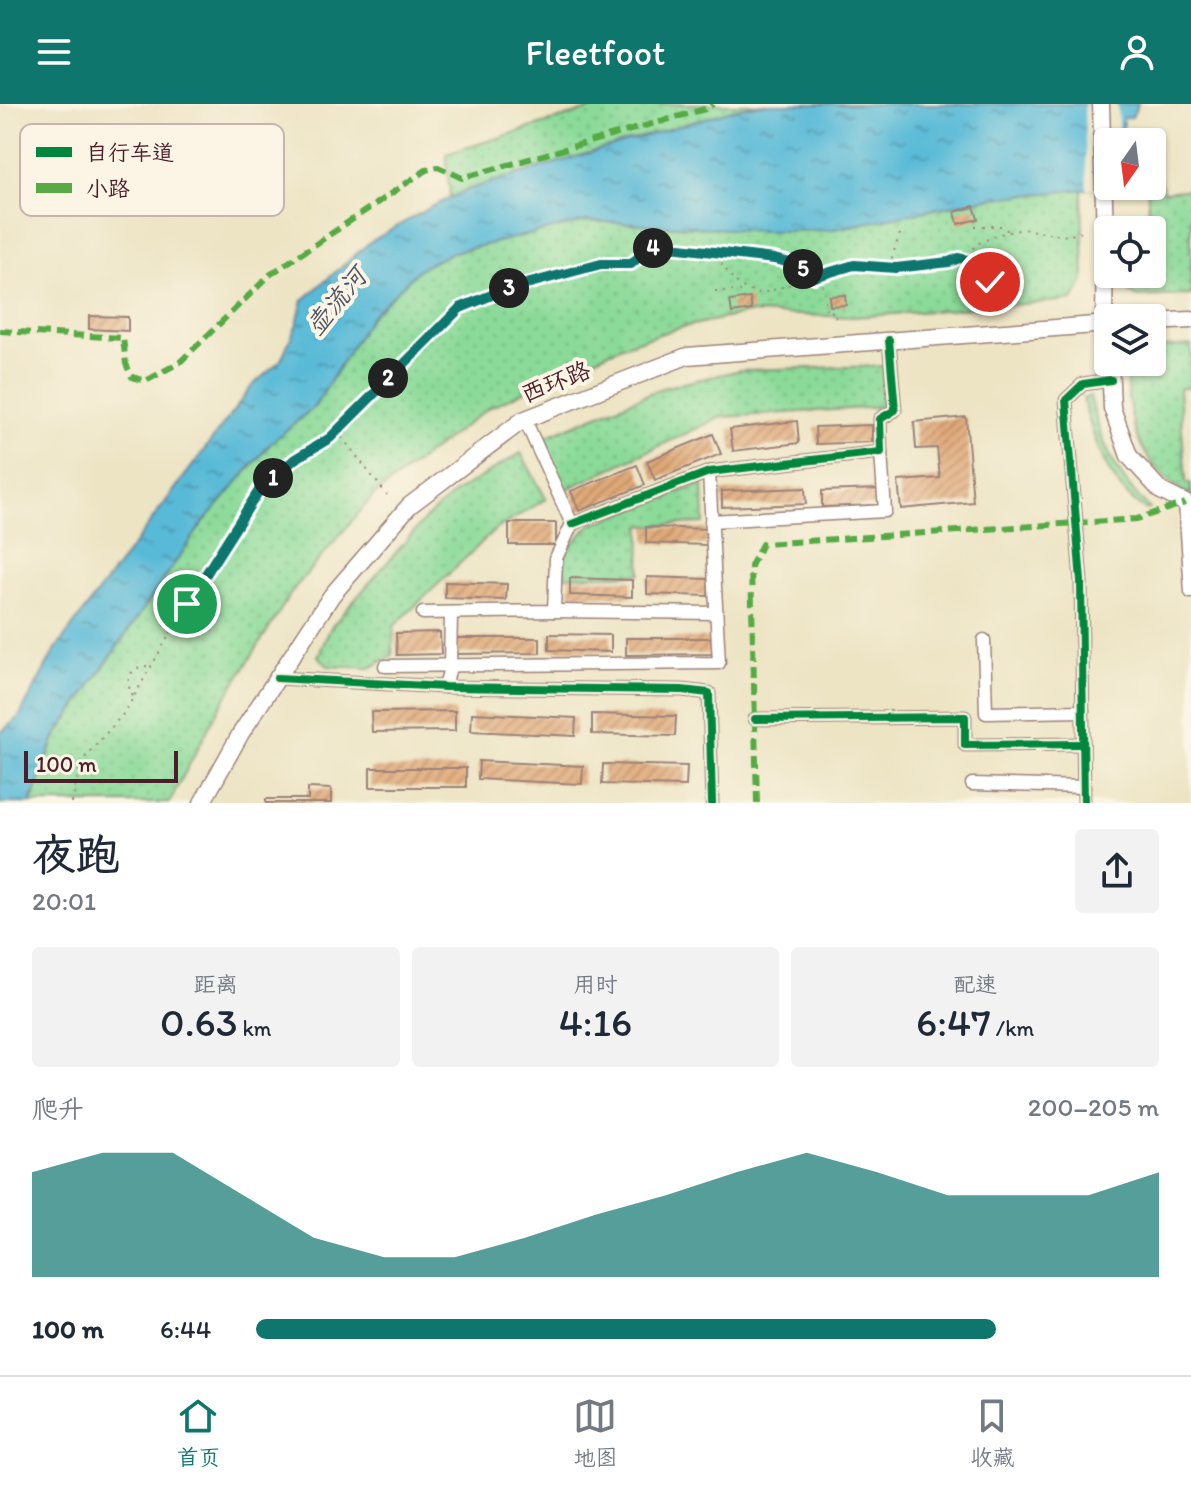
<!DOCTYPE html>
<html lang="zh">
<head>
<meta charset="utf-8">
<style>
  :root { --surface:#fff; --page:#f2f2f3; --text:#1f2937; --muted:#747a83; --line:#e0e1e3; --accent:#0f766e }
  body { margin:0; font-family:Itim,"LXGW WenKai TC",sans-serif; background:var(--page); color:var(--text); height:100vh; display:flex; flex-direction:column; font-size:30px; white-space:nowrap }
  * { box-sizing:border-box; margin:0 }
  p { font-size:26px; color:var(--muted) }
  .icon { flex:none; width:44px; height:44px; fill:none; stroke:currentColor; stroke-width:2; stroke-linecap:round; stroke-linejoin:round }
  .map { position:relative; height:699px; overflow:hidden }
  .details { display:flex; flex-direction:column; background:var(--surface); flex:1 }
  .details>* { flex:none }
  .needle { width:52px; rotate:194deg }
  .buttons { position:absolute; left:1094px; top:24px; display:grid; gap:16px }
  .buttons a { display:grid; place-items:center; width:72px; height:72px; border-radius:8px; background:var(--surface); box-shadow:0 2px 6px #0004; font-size:40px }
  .scale { position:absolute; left:24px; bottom:20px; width:154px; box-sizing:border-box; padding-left:8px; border:4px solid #4a1f2b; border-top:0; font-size:22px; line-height:28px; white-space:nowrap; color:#4a1f2b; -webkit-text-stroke:6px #fcf5e5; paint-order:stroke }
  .pin { position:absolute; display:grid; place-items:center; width:68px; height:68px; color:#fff; margin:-34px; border:4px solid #fff; border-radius:50%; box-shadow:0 2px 8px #0007 }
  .km { position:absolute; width:40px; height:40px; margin:-20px; border-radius:50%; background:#222; color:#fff; font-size:22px; line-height:40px; text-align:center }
  .round { display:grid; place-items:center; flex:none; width:84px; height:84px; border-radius:8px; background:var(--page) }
  .headline { display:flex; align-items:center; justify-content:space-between; height:136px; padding:0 32px }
  h1 { font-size:44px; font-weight:600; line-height:60px }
  .figures { display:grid; grid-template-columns:repeat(3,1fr); gap:12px; height:136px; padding:8px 32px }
  .figures div { display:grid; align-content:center; border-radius:8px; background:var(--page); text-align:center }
  .figures b { font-size:40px; font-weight:600 }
  .figures small { font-size:22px; font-weight:400 }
  .figures p { font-size:22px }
  .chart { height:224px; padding:16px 32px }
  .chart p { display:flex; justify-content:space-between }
  .chart svg { width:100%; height:144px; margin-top:8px; fill:var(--accent); opacity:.7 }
  ul { padding:0 32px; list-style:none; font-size:26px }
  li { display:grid; grid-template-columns:128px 96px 1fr; align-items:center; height:60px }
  li i { height:20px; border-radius:10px; background:var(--accent) }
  header { display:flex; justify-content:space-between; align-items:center; height:104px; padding:0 32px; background:var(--accent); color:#fff; font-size:36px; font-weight:600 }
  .dock { display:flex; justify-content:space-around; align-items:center; height:112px; border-top:2px solid var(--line); background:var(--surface); font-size:22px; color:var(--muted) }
  .dock a { display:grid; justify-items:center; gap:4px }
  .dock .on { color:var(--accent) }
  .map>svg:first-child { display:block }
</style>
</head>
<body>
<header><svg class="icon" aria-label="menu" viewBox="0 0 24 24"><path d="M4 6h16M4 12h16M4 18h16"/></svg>Fleetfoot<svg class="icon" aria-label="person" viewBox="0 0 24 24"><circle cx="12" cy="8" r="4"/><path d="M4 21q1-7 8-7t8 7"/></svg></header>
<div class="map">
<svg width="1191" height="699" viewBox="0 0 1191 699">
  <defs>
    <pattern id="grass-dots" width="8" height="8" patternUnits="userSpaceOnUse" patternTransform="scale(2)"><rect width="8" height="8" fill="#8bda99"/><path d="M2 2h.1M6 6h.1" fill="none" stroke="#79bb84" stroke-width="1.8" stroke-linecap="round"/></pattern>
    <pattern id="water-ripples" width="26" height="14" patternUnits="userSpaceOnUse" patternTransform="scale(2)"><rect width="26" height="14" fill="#58bad7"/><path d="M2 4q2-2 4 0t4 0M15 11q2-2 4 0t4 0" fill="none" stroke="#4b97af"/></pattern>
    <pattern id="building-hatch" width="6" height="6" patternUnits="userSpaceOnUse" patternTransform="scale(2)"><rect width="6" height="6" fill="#e0a978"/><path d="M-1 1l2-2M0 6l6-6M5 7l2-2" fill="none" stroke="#b88963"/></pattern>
  </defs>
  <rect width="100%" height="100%" fill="#fcf5e5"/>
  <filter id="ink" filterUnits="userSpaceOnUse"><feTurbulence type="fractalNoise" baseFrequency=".0125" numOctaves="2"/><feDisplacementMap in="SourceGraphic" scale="16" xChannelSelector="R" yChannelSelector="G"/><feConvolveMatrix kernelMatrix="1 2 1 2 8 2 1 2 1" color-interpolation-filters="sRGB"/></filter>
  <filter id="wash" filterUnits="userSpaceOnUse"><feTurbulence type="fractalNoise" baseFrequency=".006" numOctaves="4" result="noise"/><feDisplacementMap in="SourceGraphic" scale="32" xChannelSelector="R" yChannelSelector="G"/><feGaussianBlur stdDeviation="1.8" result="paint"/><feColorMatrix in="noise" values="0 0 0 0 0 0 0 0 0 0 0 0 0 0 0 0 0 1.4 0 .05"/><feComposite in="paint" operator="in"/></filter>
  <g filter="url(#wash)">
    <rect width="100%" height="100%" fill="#ede4c4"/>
    <g fill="url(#grass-dots)" stroke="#6a7c62" stroke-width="2">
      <path d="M 608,0 L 761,0 L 732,6 L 473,84 L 450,94 L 446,50 Z"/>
      <path d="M 1159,69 L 1163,88 L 1191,85 L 1191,191 L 1137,193 L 1129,188 L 1124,170 L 1152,170 L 1152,126 L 1150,126 L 1147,82 L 1152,82 L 1152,70 Z"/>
      <path d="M 1082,85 L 1084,177 L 1073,196 L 854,213 L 749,209 L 678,224 L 622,242 L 488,304 L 374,391 L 293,486 L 218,606 L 169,699 L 32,699 L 55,634 L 202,420 L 272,338 L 315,302 L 370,213 L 419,165 L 450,149 L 587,117 L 766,127 L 830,126 L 984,95 Z"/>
      <path d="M 1191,241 L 1191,282 L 1179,285 L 1186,379 L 1191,380 L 1191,392 C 1137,361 1127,318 1126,258 L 1152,258 L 1152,244 Z"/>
      <path d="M 884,262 L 881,303 L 721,313 L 565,386 L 540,335 L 662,284 L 741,266 Z"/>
      <path d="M 1090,292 C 1100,337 1116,374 1150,405 L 1145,406 C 1107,380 1094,337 1083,295 Z"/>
      <path d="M 521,349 L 546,395 L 495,426 L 394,522 L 392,552 L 370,564 L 328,562 L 318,552 L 331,523 L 425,415 L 456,388 Z"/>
      <path d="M 703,380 L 704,419 L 641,422 L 640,470 L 563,472 L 566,446 L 590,421 Z"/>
    </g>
    <path fill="url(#water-ripples)" stroke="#516c81" stroke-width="2" d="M 761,0 L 1138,0 L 1132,13 L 1123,14 L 1123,38 L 1108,38 L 1108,82 L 1118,82 L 984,95 L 830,126 L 766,127 L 587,117 L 450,149 L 419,165 L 370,213 L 315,302 L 272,338 L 202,420 L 55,633 L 31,699 L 0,699 L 0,629 L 19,613 L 55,546 L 252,282 L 281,256 L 296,222 L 303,196 L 370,138 L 431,103 L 473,84 L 732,6 Z"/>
    <path fill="#ede4c4" d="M 1084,0 L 1117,0 L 1119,38 L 1108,38 L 1108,82 L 1120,84 L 1087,85 Z"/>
    <g id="blocks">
      <g fill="url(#building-hatch)">
        <path d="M 974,102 L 978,115 L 958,120 L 955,108 Z"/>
        <path d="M 845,191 L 846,201 L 830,202 L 829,192 Z"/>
        <path d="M 750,194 L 752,206 L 732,209 L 730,197 Z"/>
        <path d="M 89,212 L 128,213 L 128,227 L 89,225 Z"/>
        <path d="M 966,313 L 973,398 L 901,405 L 898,377 L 940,374 L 937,344 L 916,345 L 914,318 Z"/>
        <path d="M 797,317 L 799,339 L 733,347 L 730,325 Z"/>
        <path d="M 872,321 L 872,338 L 816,340 L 815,323 Z"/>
        <path d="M 713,330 L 721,350 L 655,376 L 647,357 Z"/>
        <path d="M 637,361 L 645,381 L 579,407 L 571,387 Z"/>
        <path d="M 805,384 L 806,400 L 722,403 L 722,387 Z"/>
        <path d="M 878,385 L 879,401 L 822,403 L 822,387 Z"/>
        <rect x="509" y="419" width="47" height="22"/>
        <path d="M 646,423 L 708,425 L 707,441 L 646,439 Z"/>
        <path d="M 647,473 L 709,475 L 708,492 L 647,490 Z"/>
        <path d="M 570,474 L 632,476 L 632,493 L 570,491 Z"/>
        <path d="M 445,478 L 507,480 L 506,496 L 445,494 Z"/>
        <path d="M 440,528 L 441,550 L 397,551 L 396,529 Z"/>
        <path d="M 549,530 L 611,531 L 611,548 L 549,546 Z"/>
        <path d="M 456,534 L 540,534 L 540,549 L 456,550 Z"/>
        <path d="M 626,534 L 714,534 L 714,550 L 626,551 Z"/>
        <path d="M 455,607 L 455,627 L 372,628 L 371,608 Z"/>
        <path d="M 472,609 L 576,614 L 575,632 L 471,627 Z"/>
        <path d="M 592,610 L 676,612 L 675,632 L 592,630 Z"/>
        <path d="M 479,657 L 583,662 L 582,680 L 478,675 Z"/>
        <path d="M 603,660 L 687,662 L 686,682 L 602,680 Z"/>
        <rect x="370" y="664" width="96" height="19"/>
        <path d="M 308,684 L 331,685 L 331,699 L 266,699 L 266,695 L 308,695 Z"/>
      </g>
    </g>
  </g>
  <g filter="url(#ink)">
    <use href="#blocks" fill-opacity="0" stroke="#9c8278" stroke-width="2"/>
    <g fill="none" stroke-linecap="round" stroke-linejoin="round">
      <defs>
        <g id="minor">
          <path d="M 1185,399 L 1191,488"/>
          <path d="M 711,417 L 885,407 L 881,348"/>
          <path d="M 572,420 L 709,368 L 881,348 L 880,315 L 895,306 L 889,236"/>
          <path d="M 554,507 L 716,509"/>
          <path d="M 423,509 L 554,507 L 556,454 L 572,420 L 525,316"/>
          <path d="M 984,536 L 986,609 L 1083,607"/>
          <path d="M 385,562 L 719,559 L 709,368"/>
          <path d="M 277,574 L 445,583 L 682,586 L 709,589 L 712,699"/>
          <path d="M 445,583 L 450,563 L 451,509"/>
          <path d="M 755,615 L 965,613 L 965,641 L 1083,640"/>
          <path d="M 972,680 L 1084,683"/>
          <path d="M 1084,699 L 1081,477 L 1066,296 L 1083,280 L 1111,276"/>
        </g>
        <g id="secondary">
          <path d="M 1101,0 L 1105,131 L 1104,220 L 1108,245"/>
          <path d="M 1152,218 L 1191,216"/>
          <path d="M 1110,258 L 1112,304 L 1129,352 L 1161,387 L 1191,402"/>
          <path d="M 202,699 L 241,629 L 332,491 L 409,402 L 523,316 L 687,252 L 1108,220"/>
        </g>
      </defs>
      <use href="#minor" stroke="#9c8278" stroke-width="15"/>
      <use href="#secondary" stroke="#9c8278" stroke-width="19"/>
      <g stroke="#9c8278" stroke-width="2" stroke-dasharray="2 6" stroke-linecap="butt">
        <path d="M 975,122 L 1002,122 L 1008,127"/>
        <path d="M 717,150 C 762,153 789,151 824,183 L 826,207 L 835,208 L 836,219"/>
        <path d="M 961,155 C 990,160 991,186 993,210"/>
        <path d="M 889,162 L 901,127"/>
        <path d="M 715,187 L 746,187"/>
        <path d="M 337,327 L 387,391"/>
        <path d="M 133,592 C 122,575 132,561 151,562"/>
        <path d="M 72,699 L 81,658 L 125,608 L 187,500 L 260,385 L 295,355 L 330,334 L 460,204 L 504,186 L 601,160 L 631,160 L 649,144 L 671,143 L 715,150 C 728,169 739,189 763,189 L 854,161 L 896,164 L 949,158 L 965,152 L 979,139 L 1000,130 L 1023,125 L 1067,132 L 1086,127"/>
      </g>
      <use href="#minor" stroke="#fff" stroke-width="12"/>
      <use href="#secondary" stroke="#fff" stroke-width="16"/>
      <g stroke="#57aa44" stroke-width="6" stroke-dasharray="12 6" stroke-linecap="butt">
        <path d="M 0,227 L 123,234 L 126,260 L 132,273 L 146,277 L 180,258 L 271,170 L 426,66 L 438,63 L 462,74 L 705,5 L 713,0"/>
        <path d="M 757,699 L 751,462 L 762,440 L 1137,415 L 1185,399"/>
      </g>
      <defs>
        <g id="cycleway">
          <path d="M 572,420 L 709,368 L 881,348 L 880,315 L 895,306 L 889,236"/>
          <path d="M 277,574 L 445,583 L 682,586 L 709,589 L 712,699"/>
          <path d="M 755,615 L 965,613 L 965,641 L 1083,640"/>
          <path d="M 1084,699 L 1081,477 L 1066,296 L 1083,280 L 1111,276"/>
        </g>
      </defs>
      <use href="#cycleway" stroke="#fcf5e5" stroke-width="13"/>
      <use href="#cycleway" stroke="#00873e" stroke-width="8"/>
    </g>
  </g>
  <g fill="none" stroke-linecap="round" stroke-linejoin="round" filter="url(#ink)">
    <defs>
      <path id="route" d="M 187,500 L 260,385 L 295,355 L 330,334 L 460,204 L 504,186 L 601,160 L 631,160 L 649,144 L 671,143 L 774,155 L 795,160 L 814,173 L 854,161 L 896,164 L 949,158 L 959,154 L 972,157 L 982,164 L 990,178"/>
    </defs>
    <use href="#route" stroke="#fff" stroke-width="16"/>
    <use href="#route" stroke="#0f766e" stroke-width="10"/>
  </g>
  <g text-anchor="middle" stroke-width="8" stroke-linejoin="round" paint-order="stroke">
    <g font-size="24" fill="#4a1f2b" stroke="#fcf5e5">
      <text transform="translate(556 278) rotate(-22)" y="8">西环路</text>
    </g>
    <g font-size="26" font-style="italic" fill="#4f5567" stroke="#fcf5e5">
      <text transform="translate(336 197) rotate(-50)" y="9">壶流河</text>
    </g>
  </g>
  <rect x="20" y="20" width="264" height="92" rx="12" fill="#fcf5e5" stroke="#c7b5ad" stroke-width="2"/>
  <rect x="36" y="43" width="36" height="10" fill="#00873e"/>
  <rect x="36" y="79" width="36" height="10" fill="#57aa44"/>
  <g font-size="22" fill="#4a1f2b">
    <text x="86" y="56">自行车道</text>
    <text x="86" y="92">小路</text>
  </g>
</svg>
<div class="buttons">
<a><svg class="needle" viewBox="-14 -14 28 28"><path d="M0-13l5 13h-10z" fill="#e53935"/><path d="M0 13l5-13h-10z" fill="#747a83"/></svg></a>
<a><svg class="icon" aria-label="locate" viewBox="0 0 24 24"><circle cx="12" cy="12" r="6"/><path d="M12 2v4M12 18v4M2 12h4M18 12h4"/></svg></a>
<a><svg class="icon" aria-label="layers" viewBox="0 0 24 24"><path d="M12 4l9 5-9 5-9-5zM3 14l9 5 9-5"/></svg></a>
</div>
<div class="scale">100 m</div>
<div class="pin" style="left:187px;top:500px;background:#1e9e55"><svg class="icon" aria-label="arrive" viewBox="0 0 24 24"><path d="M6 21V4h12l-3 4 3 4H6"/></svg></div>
<div class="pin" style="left:990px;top:178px;background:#d93025"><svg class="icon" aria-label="check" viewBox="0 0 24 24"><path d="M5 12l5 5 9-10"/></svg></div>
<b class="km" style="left:273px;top:374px">1</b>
<b class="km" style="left:388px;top:274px">2</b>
<b class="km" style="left:509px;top:184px">3</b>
<b class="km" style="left:653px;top:144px">4</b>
<b class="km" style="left:803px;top:165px">5</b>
</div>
<section class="details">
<div class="headline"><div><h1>夜跑</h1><p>20:01</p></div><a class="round"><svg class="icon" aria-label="share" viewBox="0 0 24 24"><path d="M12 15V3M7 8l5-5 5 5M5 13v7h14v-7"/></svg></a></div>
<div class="figures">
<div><p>距离</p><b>0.63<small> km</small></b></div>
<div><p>用时</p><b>4:16</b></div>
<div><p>配速</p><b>6:47<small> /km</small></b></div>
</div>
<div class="chart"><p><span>爬升</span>200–205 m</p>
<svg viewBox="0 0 160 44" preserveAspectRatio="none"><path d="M0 44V12L10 6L20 6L30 19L40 32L50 38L60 38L70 32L80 25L90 19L100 12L110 6L120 12L130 19L140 19L150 19L160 12V44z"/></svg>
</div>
<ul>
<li><b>100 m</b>6:44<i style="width:82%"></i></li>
</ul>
</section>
<nav class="dock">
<a class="on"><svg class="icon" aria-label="home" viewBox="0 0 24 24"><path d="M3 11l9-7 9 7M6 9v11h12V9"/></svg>首页</a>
<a><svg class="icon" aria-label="map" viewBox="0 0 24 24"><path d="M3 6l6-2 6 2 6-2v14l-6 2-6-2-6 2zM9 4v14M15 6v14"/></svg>地图</a>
<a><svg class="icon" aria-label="saved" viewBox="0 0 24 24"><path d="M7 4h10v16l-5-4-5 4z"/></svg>收藏</a>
</nav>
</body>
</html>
